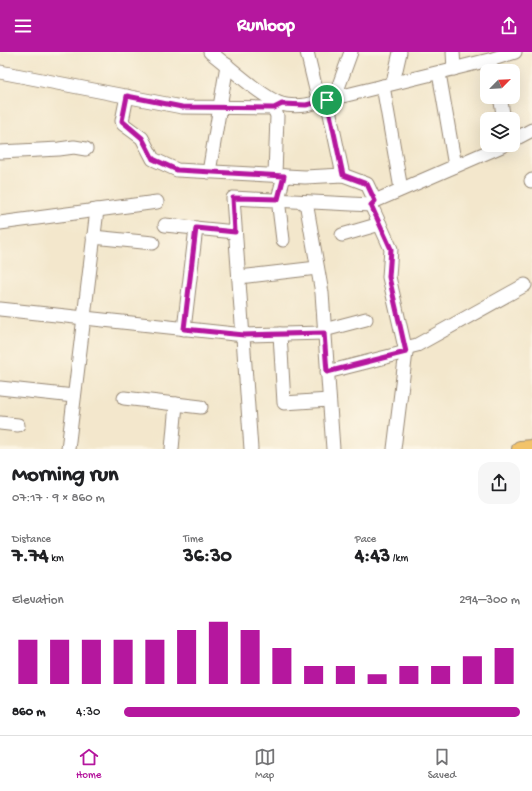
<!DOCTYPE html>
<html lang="en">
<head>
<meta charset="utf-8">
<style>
  :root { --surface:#fff; --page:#f6f6f6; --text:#202124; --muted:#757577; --line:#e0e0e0; --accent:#b5179e }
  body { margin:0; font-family:"Gochi Hand",sans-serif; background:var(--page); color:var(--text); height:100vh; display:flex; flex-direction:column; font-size:15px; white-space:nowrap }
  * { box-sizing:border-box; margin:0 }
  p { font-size:13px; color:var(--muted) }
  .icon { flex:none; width:22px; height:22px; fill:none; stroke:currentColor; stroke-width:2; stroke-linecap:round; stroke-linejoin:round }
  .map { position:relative; height:397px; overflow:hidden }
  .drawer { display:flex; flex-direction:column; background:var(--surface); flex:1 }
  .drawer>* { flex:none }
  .needle { width:26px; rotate:66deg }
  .controls { position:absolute; left:480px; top:12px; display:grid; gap:8px }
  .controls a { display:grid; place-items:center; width:40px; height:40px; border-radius:8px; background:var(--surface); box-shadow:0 4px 16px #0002; font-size:20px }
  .pin { position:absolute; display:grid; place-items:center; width:34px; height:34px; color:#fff; margin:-17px; border:2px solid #fff; border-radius:50%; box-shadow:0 1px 4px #0007 }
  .round { display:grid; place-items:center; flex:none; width:42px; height:42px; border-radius:12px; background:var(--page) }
  .summary { display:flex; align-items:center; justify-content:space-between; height:68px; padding:0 12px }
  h1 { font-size:22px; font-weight:700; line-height:30px }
  .figures { display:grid; grid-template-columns:repeat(3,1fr); gap:6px; height:68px; padding:4px 12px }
  .figures div { display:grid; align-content:center }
  .figures b { font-size:20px; font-weight:700 }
  .figures small { font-size:11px; font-weight:400 }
  .figures p { font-size:11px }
  .chart { height:112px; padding:8px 12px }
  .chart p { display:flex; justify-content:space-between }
  .chart svg { width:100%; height:72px; margin-top:4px; stroke:var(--accent); stroke-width:6 }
  ul { padding:0 12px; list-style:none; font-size:13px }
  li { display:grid; grid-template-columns:64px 48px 1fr; align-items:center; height:30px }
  li i { height:10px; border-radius:5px; background:var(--accent) }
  header { display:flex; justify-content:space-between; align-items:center; height:52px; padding:0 12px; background:var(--accent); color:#fff; font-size:18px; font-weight:700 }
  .dock { display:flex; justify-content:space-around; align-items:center; height:56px; border-top:1px solid var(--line); background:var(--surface); font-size:11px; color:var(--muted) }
  .dock a { display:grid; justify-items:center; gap:2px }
  .dock .on { color:var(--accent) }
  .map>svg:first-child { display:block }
</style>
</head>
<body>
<header><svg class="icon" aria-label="menu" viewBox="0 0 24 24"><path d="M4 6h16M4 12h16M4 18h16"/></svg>Runloop<svg class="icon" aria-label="share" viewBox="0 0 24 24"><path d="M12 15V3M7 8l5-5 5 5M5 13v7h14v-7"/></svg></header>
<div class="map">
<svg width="532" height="397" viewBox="0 0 532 397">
  <rect width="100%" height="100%" fill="#fcf5e5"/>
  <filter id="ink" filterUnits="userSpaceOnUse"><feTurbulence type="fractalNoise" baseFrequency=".025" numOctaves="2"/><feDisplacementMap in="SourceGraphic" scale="8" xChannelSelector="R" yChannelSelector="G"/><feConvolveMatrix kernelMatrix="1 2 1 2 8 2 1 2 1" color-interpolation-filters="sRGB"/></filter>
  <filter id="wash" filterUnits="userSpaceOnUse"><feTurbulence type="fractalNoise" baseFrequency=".012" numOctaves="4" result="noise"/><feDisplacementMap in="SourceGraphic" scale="16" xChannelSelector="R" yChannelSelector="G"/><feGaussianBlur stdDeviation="0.9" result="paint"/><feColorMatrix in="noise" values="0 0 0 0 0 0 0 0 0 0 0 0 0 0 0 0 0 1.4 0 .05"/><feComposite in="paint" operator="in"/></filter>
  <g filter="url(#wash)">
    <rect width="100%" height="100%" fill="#f3e7cc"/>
  </g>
  <g filter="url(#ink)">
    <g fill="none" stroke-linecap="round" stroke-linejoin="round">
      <defs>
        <g id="minor">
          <path d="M 210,0 C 230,15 259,43 281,52 C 288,54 298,54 306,53 L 493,7 L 515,0"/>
          <path d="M 307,0 L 319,50"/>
          <path d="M 453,0 L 454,17"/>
          <path d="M 0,20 L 182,55 L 274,56 L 282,52"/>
          <path d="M 439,21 L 455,114"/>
          <path d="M 393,31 L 400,0"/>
          <path d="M 383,34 L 401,137"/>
          <path d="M 127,44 L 122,69 L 123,72 L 142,86 L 153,107 L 177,118 L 305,125 L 343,123 L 367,132 L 375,149"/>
          <path d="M 500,45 L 504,67"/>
          <path d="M 334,47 L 351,0"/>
          <path d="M 327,48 L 343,123"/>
          <path d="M 274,56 L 277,64 L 275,123"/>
          <path d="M 513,88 L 532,78"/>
          <path d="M 0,100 L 59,97 L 74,95 L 86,97"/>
          <path d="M 209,120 L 227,13"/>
          <path d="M 531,129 L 532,128"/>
          <path d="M 306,150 L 322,241 L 333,397"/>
          <path d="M 371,153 L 391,197 L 389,225 L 406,300 L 394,397"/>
          <path d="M 0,171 L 157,150"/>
          <path d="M 165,173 L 235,180"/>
          <path d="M 342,183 L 380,172"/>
          <path d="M 93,185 L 153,191"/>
          <path d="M 283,188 L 278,147 L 284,124"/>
          <path d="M 239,225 L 317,216"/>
          <path d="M 0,257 L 244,283 L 324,281"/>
          <path d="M 184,277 L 196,176"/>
          <path d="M 324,278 L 366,267"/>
          <path d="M 280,282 L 284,351 L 329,348"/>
          <path d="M 405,296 L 417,293 L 525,233"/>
          <path d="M 327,320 L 406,300"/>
          <path d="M 0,336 L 74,344"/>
          <path d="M 124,346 L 201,355"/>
          <path d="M 0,371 L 18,373"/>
          <path d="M 68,397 L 97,158"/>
          <path d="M 172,397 L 176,352"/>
          <path d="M 251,397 L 233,146 L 371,153 L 375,149 L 504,93"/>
        </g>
        <path id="major" d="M 520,397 L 532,396"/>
      </defs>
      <use href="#minor" stroke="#978875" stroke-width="15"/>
      <use href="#major" stroke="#978875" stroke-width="18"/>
      <use href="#minor" stroke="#fff" stroke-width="13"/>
      <use href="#major" stroke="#f2c36a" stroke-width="16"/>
    </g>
  </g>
  <g fill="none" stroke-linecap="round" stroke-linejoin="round" filter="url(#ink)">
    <defs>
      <path id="route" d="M 127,44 L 182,55 L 274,56 L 282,52 L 306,53 L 327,48 L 343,123 L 367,132 L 375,149 L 371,153 L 391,197 L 389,225 L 406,300 L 327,320 L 324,281 L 244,283 L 184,277 L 196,176 L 235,180 L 233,146 L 278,147 L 284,124 L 177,118 L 153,107 L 142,86 L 122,69 Z"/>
    </defs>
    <use href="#route" stroke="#fff" stroke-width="8"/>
    <use href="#route" stroke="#b5179e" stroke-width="5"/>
  </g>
</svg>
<div class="controls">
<a><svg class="needle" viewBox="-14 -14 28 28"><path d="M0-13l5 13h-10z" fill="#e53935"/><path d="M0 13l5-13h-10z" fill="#757577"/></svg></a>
<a><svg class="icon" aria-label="layers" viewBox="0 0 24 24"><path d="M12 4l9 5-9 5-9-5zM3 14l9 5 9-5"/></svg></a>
</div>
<div class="pin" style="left:327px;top:48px;background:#1e9e55"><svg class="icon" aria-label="arrive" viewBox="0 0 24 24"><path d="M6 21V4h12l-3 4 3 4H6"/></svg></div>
</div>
<section class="drawer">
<div class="summary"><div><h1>Morning run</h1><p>07:17 · 9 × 860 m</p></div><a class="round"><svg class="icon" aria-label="share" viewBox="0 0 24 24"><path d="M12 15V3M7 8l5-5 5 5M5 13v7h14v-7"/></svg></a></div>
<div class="figures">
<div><p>Distance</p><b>7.74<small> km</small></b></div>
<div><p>Time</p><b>36:30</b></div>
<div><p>Pace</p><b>4:43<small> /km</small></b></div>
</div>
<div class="chart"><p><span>Elevation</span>294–300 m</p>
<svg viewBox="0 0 160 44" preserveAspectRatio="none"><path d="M5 44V17M15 44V17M25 44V17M35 44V17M45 44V17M55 44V11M65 44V6M75 44V11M85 44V22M95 44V33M105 44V33M115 44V38M125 44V33M135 44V33M145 44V27M155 44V22"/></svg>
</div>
<ul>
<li><b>860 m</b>4:30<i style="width:100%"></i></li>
</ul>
</section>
<nav class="dock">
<a class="on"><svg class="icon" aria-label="home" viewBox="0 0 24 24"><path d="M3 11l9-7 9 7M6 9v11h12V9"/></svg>Home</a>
<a><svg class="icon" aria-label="map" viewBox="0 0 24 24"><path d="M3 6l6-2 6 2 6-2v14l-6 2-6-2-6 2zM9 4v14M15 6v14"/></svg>Map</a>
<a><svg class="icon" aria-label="saved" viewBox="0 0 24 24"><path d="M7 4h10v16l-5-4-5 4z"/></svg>Saved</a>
</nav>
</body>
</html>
